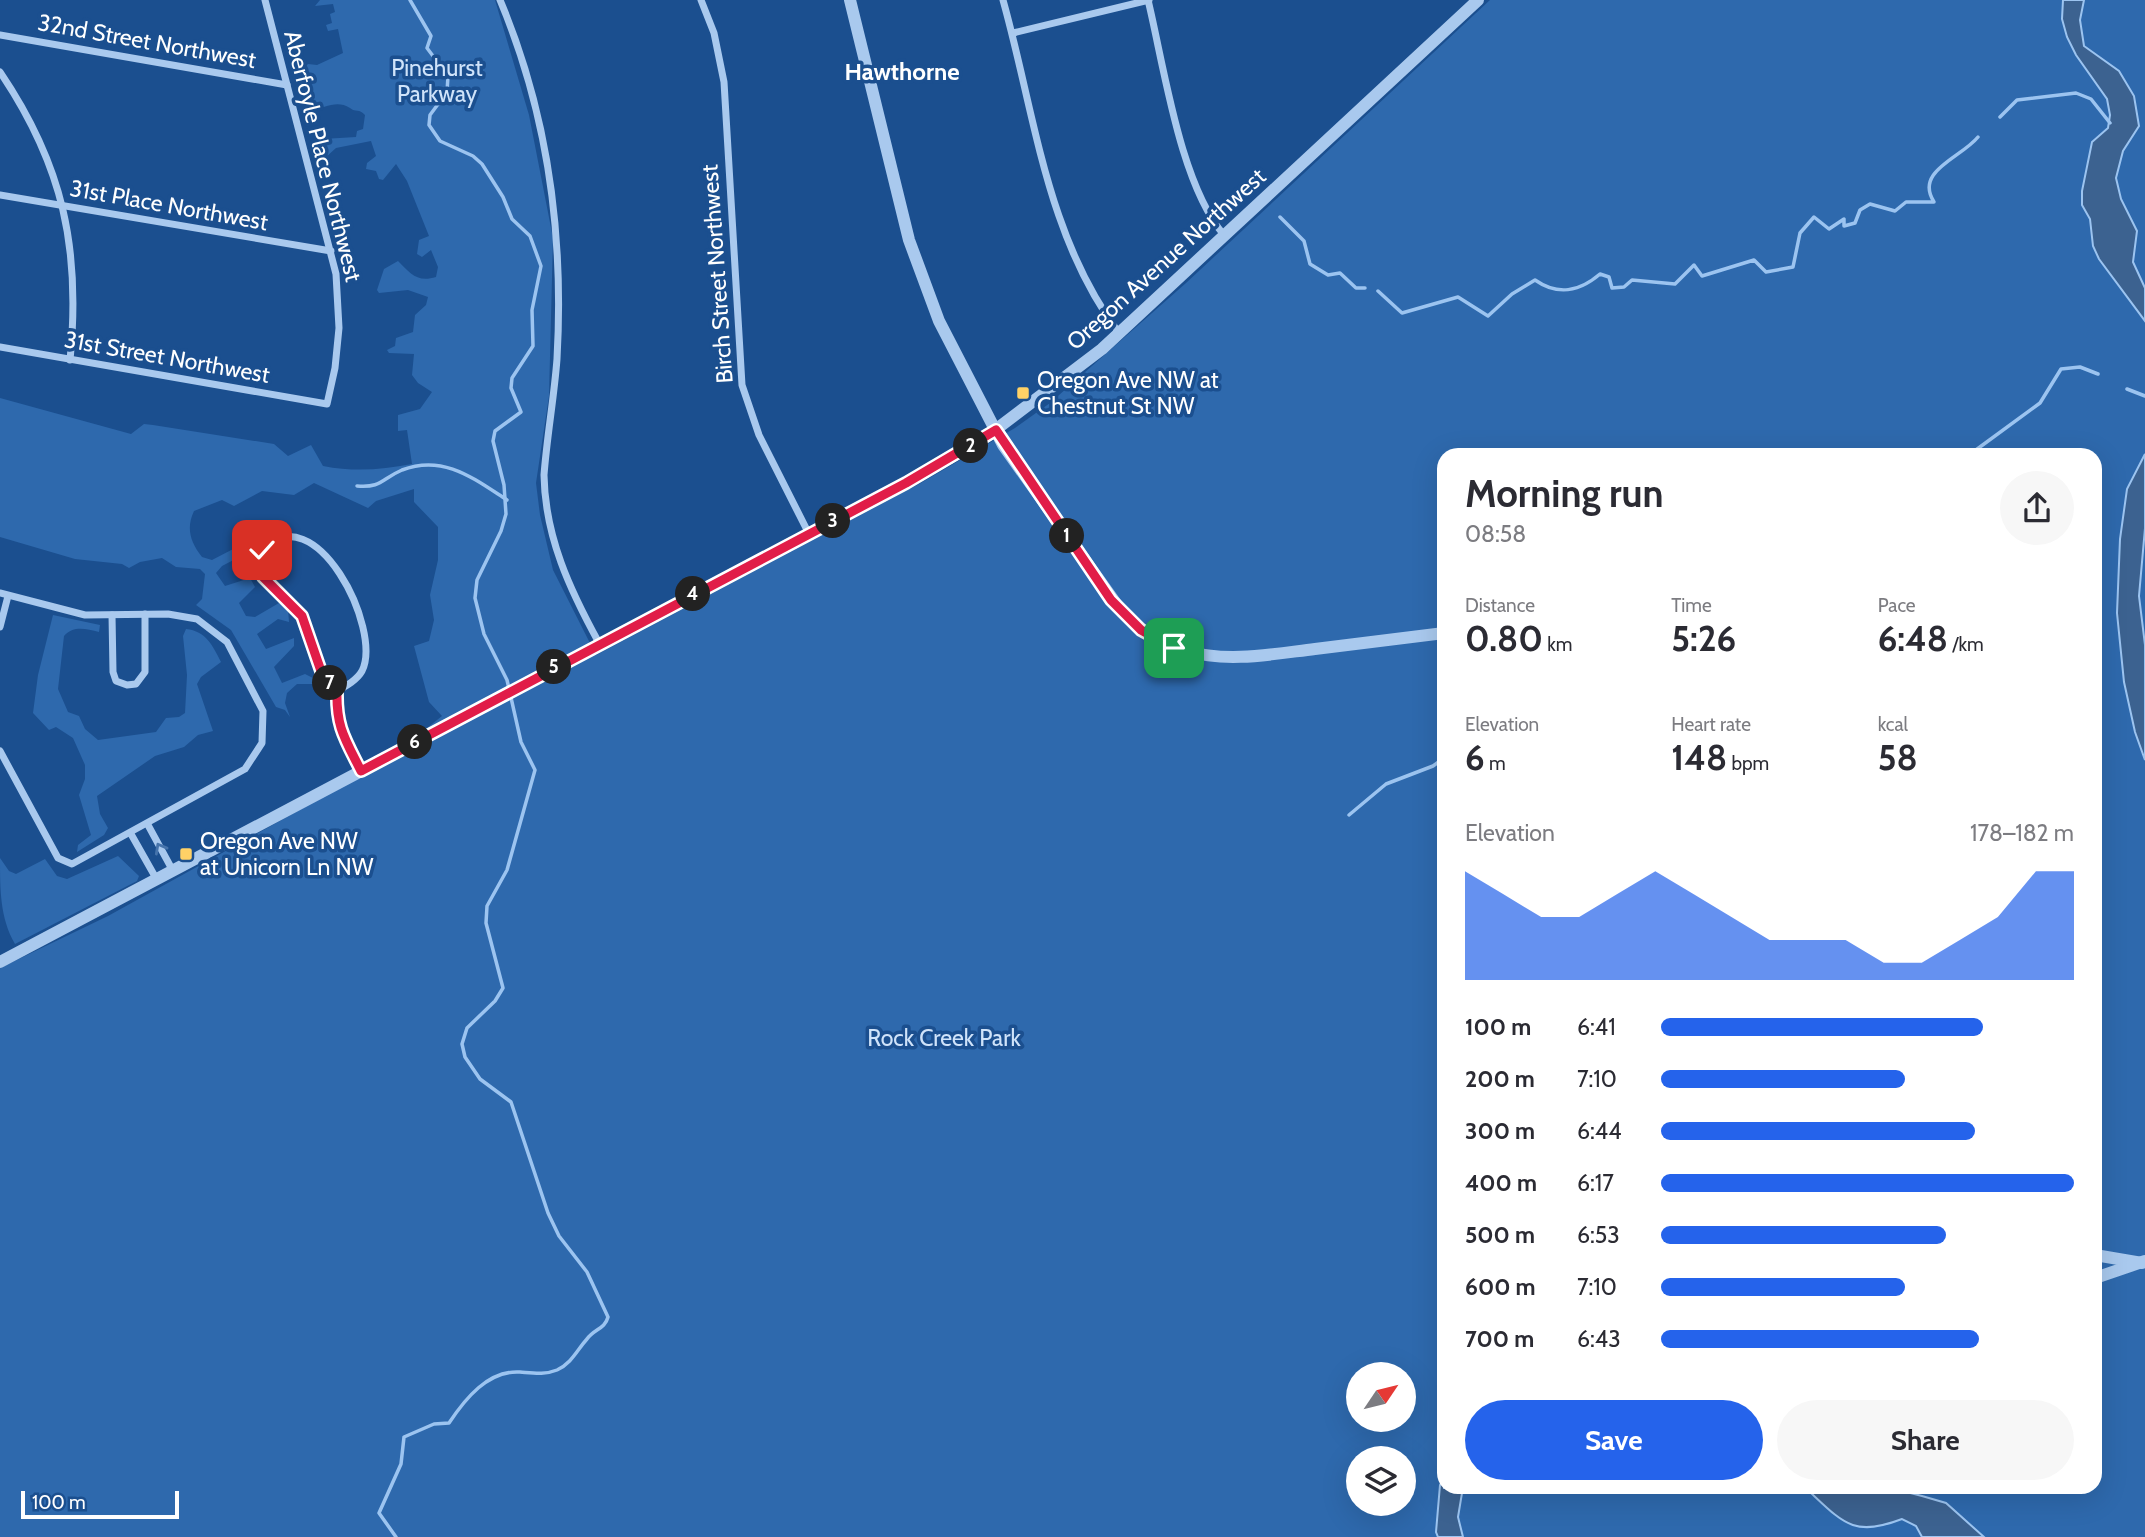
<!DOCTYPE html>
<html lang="en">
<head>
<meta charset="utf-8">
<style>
  :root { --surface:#fff; --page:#f7f7f7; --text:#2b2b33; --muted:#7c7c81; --accent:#2563eb }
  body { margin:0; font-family:Cabin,sans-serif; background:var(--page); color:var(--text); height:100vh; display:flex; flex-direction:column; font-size:26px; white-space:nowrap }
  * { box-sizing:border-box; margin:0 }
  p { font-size:23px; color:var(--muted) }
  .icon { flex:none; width:38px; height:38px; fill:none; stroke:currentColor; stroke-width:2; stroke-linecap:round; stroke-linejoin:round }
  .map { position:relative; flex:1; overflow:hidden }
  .drawer { position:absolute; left:1437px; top:448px; width:665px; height:1046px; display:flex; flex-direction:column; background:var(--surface); border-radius:21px; box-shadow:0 7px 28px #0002 }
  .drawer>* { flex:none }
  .needle { width:46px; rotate:55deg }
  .buttons { position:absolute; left:1346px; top:1362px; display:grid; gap:14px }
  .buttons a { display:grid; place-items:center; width:70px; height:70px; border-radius:50%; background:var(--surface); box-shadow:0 7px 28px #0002; font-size:35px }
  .scale { position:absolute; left:21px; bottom:18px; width:158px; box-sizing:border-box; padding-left:7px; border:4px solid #fff; border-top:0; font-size:19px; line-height:24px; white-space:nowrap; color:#fff; -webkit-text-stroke:5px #1b4f8f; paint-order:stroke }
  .pin { position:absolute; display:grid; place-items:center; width:60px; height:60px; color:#fff; margin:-30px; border-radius:14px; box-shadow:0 4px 10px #0006 }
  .km { position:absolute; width:35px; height:35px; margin:-18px; border-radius:50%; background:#222; color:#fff; font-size:19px; line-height:35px; text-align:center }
  .round { display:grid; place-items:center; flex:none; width:74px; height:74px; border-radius:37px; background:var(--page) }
  .summary { display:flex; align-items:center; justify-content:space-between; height:119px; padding:0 28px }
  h1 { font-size:38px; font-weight:800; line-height:52px }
  .stats { display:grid; grid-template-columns:repeat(3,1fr); gap:10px; height:119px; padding:7px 28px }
  .stats div { display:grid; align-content:center }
  .stats b { font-size:35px; font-weight:800 }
  .stats small { font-size:19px; font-weight:400 }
  .stats p { font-size:19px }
  .chart { height:196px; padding:14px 28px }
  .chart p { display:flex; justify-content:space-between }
  .chart svg { width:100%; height:126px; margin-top:7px; fill:var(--accent); opacity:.7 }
  .button { display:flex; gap:14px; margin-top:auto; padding:14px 28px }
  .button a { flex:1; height:80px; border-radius:42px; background:var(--accent); color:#fff; font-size:28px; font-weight:800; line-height:80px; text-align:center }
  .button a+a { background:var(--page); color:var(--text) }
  ul { padding:0 28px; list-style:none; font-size:23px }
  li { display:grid; grid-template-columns:112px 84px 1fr; align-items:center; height:52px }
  li i { height:18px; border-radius:9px; background:var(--accent) }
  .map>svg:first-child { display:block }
</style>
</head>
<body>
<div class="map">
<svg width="2145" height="1537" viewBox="0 0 2145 1537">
  <rect width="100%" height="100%" fill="#1b4f8f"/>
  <g fill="#2e69ad" fill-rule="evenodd">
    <path d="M 320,0 L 495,0 L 529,115 L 553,238 L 549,396 L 536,483 L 540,515 L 553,570 L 596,655 L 919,484 L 1015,428 L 1050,403 L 1186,283 L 1490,0 L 2145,0 L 2145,1537 L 0,1537 L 0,968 L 108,916 L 381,765 L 442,716 L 429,702 L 414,646 L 429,641 L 434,620 L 430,595 L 438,560 L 438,527 L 414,502 L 414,489 L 376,501 L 368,508 L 314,483 L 294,495 L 262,491 L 234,506 L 222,500 L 194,511 C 186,528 190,542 202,557 L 212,560 L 239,546 L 244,547 L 245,554 L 222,566 L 216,573 L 225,586 L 250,578 L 255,587 L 239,603 L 246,616 L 255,617 L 279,603 L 288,609 L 289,622 L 278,619 L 257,634 L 266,649 L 294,638 L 294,646 L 274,667 L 282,683 L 305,674 L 317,680 L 316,684 L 297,684 L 287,693 L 285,703 L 290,717 L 285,710 L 276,707 L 231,630 L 196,605 L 202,599 L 205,574 L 200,569 L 176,567 L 162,558 L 140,562 L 129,568 L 122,564 L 75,559 L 0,537 L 0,398 L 131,434 L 144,424 L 153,425 L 274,444 L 288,456 L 311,445 L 323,466 C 354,472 381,470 412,464 L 407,430 L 398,431 L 398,415 L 420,409 L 432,392 L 418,383 L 412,375 L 414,354 L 389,353 L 387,350 L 395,346 L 396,338 L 413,332 L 415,315 L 426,305 L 428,297 L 408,290 L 379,293 L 377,290 L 384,269 L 398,261 C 410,273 417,283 436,277 L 438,267 L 431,250 L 422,257 L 417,254 L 419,240 L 429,236 L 407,181 L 396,164 L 383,180 L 379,179 L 376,171 L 366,169 L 367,163 L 376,156 L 371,141 L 336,148 L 326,157 L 316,152 L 315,145 L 323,139 L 356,137 L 357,131 L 363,129 L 365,115 C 359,108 356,113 350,108 C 333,97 321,114 302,108 L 292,71 L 303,69 L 308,64 L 317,65 L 343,53 L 338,29 L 328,31 L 326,25 L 332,23 L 330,14 L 335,12 L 333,4 L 315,6 ZM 1444,455 L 2095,455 L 2095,1488 L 1444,1488 ZM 1358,1374 L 1404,1374 L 1404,1419 L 1358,1419 ZM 1358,1458 L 1404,1458 L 1404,1503 L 1358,1503 Z"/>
    <path d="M 53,615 L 100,625 L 99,632 C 86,629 74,625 64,636 L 58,689 L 68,712 L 79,716 L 85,729 L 98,740 L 156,732 L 166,718 L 179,717 L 185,713 L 187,675 L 183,636 L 186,629 C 206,631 213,646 221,662 L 201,677 L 197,684 L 213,731 L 198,735 L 184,747 L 155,756 L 97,796 L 100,814 L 108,828 L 104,835 L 77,852 L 78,845 L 91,835 L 79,795 L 85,779 L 85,765 L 73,738 L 56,727 L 49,730 L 33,713 L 38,675 Z"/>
    <path d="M 118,856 L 139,876 L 137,881 L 15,944 C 0,918 0,890 0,858 L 9,871 L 16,874 L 45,859 L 57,876 L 67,879 Z"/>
  </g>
  <g fill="#3c6290" stroke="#9cc4f0" stroke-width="2">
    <path d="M 2063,0 L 2084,0 L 2080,20 L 2084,46 L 2119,71 L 2134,96 L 2139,126 L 2123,151 L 2116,178 L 2121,199 L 2137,231 L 2133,262 L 2145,288 L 2145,321 L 2099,259 L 2093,246 L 2090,219 L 2082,205 L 2082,191 L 2092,142 L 2108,128 L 2110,115 L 2107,99 L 2076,55 L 2067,37 L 2062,19 Z"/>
    <path d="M 2145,454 L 2145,528 L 2139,596 L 2145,645 L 2145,760 L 2135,732 L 2124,682 L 2117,613 L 2120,539 L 2127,489 Z"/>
    <path d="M 1444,1478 L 1444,1488 L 1469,1488 L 1462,1493 L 1458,1517 L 1463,1537 L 1438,1537 L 1436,1532 L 1440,1485 Z"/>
    <path d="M 1810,1488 L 1891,1488 L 1922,1496 L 1946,1503 L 1984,1537 L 1922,1537 L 1916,1526 L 1902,1519 C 1855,1537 1844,1524 1811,1493 Z"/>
  </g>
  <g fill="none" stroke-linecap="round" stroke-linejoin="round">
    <g stroke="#9cc4f0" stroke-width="3.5">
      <path d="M 2000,117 L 2017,100 L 2076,93 L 2091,99 L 2110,123"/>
      <path d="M 1280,217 L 1304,241 L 1310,264 L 1328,275 L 1340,273 L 1356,288 L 1365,288"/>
      <path d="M 1378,291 L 1402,313 L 1458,297 L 1488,316 L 1512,294 L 1535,280 C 1558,296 1579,292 1600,274 L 1609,277 L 1612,288 L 1624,287 L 1632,280 L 1675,284 L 1694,265 L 1702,276 L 1754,260 L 1766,272 L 1793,267 L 1800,233 L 1814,217 L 1829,229 L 1844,219 L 1844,226 L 1855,223 L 1860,210 L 1870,204 L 1895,211 L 1906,202 L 1934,202 C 1914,171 1961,158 1978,137"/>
      <path d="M 2127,389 L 2145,396"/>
      <path d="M 1969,455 L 2040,403 L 2061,369 L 2080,367 L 2098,374"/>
      <path d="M 357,486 C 382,488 381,479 402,470 C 443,454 473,478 507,500"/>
      <path d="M 1349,815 L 1386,784 L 1433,766 L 1444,758"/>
      <path d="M 396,1537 L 379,1513 L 401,1464 L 404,1437 L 434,1424 L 449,1423 C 465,1399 488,1370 520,1372 C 533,1373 545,1375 557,1370 C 572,1363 577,1350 587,1339 C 594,1329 605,1329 608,1317 L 587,1272 L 559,1236 L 548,1213 L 511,1102 L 480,1079 L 465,1057 L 462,1044 L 467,1028 L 495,1001 L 503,988 L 486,923 L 487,906 L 507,870 L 535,770 L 521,742 L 507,680 L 484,634 L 475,598 L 477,580 L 501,531 L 506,514 L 504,485 L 493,441 L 495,431 L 521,412 L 511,388 L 512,378 L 533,346 L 532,310 L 541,266 L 530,236 L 512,219 L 503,197 L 482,164 L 473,156 L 440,141 L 429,125 L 430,115 L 447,92 L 448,76 L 427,48 L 431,36 L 410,0"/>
    </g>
    <g stroke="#a9c9ee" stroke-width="7">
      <path d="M 500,0 C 548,114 564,236 557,359 C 554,398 547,436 544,475 C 545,537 570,590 599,643"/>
      <path d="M 701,0 L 714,33 L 724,82 L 742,385 L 759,435 L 809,534"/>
      <path d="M 1003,0 C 1035,114 1046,236 1119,333"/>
      <path d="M 1148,0 C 1164,66 1180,184 1224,235"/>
      <path d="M 1013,33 L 1149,0"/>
      <path d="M 0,35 L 287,85"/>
      <path d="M 0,72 C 63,165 81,249 70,360"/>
      <path d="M 0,195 L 331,251"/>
      <path d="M 0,347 L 327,404 L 335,368 L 339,328 L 336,274 L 265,0"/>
      <path d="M 0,593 L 85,615 L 168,614 L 197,619 L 227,642 L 263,711 L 262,743 L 245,769 L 72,864 L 58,858 L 0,751"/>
      <path d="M 112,615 L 113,672 L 116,681 L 127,685 L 136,684 L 145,672 L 145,614"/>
      <path d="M 0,627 L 8,596"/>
      <path d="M 337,691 C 346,686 357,680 362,671 C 383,629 315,494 262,550 C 248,580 284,591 298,609 C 313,629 311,654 323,675 C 327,681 333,685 337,691 C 336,727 345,739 361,771"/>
      <path d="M 148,825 L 173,871"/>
      <path d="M 131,834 L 157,880"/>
    </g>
    <g stroke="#a9c9ee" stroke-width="12">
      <path d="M 850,0 L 909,240 L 939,321 L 1003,445 L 1122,612 C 1141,631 1160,644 1186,651 C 1228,663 1273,654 1315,649 C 1358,644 1401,638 1444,633"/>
      <path d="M 0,962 L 906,483 L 986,437 L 1102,349 L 1478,0"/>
      <path d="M 2095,1255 L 2142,1263"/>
      <path d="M 2095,1278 L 2145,1261"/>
    </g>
  </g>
  <defs><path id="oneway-chevron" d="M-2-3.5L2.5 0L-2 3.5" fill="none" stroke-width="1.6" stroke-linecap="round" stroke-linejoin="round" transform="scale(1.75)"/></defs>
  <use stroke="#4674ac" href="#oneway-chevron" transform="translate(160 848) rotate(-119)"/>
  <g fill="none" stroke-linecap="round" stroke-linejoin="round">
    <defs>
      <path id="route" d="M 262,550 L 258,562 L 263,577 L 302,616 L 321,671 L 337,691 C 336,727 345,739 361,771 L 906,483 L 996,430 L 1111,600 L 1141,630 L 1174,648"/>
    </defs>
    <use href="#route" stroke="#fff" stroke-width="14"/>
    <use href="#route" stroke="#e11d48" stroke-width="9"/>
  </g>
  <g fill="#ffd166" stroke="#1b4f8f" stroke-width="2.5">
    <rect x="1016" y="386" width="14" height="14" rx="3.5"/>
    <rect x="179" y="847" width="14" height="14" rx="3.5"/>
  </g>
  <g text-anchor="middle" stroke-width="7" stroke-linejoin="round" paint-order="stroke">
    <g font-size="23" fill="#fff" stroke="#1b4f8f">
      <text transform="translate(147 41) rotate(10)" y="8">32nd Street Northwest</text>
      <text transform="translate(323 156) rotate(76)" y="8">Aberfoyle Place Northwest</text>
      <text transform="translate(169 205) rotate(10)" y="8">31st Place Northwest</text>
      <text transform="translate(1166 259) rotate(-42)" y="8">Oregon Avenue Northwest</text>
      <text transform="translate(717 274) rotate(-94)" y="8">Birch Street Northwest</text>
      <text transform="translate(167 357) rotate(10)" y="8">31st Street Northwest</text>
    </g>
    <g font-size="23" fill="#cfe3fa" stroke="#1b4f8f">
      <text x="437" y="76">Pinehurst<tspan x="437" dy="26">Parkway</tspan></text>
      <text x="944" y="1046">Rock Creek Park</text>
    </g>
    <g font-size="23" fill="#fff" stroke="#1b4f8f" text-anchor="start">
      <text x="1037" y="388">Oregon Ave NW at<tspan x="1037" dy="26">Chestnut St NW</tspan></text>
      <text x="200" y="849">Oregon Ave NW<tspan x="200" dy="26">at Unicorn Ln NW</tspan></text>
    </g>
    <g font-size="24" font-weight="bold" fill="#fff" stroke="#1b4f8f">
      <text x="902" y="80">Hawthorne</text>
    </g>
  </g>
</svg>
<div class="buttons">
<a><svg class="needle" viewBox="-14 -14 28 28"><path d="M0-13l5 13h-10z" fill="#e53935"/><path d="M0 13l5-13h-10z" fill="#7c7c81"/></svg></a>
<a><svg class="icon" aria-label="layers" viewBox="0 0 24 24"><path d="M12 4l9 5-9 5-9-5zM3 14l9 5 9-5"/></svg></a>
</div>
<div class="scale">100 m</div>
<div class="pin" style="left:1174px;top:648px;background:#1e9e55"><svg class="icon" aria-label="arrive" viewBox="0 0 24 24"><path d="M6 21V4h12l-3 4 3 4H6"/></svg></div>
<div class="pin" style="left:262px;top:550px;background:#d93025"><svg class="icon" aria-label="check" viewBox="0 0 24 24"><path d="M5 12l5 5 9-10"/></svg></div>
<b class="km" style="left:1067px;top:536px">1</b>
<b class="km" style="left:971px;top:446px">2</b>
<b class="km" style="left:833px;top:521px">3</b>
<b class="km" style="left:693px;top:594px">4</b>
<b class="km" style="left:554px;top:667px">5</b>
<b class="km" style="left:415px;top:742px">6</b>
<b class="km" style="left:330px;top:683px">7</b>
<section class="drawer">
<div class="summary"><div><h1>Morning run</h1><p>08:58</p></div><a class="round"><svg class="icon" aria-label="share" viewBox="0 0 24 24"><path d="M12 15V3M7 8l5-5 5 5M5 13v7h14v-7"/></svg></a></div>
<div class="stats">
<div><p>Distance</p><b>0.80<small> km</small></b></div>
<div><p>Time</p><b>5:26</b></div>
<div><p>Pace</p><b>6:48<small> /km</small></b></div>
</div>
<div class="stats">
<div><p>Elevation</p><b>6<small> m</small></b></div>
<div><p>Heart rate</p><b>148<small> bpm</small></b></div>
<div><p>kcal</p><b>58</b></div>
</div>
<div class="chart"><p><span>Elevation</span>178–182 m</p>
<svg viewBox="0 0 160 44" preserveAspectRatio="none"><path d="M0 44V6L10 14L20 22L30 22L40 14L50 6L60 14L70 22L80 30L90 30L100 30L110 38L120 38L130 30L140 22L150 6L160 6V44z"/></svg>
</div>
<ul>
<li><b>100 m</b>6:41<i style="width:78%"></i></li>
<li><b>200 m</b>7:10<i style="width:59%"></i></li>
<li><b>300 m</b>6:44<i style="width:76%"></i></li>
<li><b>400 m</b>6:17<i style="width:100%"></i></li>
<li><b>500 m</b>6:53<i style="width:69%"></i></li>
<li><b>600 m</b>7:10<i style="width:59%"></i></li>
<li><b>700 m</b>6:43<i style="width:77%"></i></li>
</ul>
<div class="button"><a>Save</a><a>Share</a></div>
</section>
</div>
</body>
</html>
